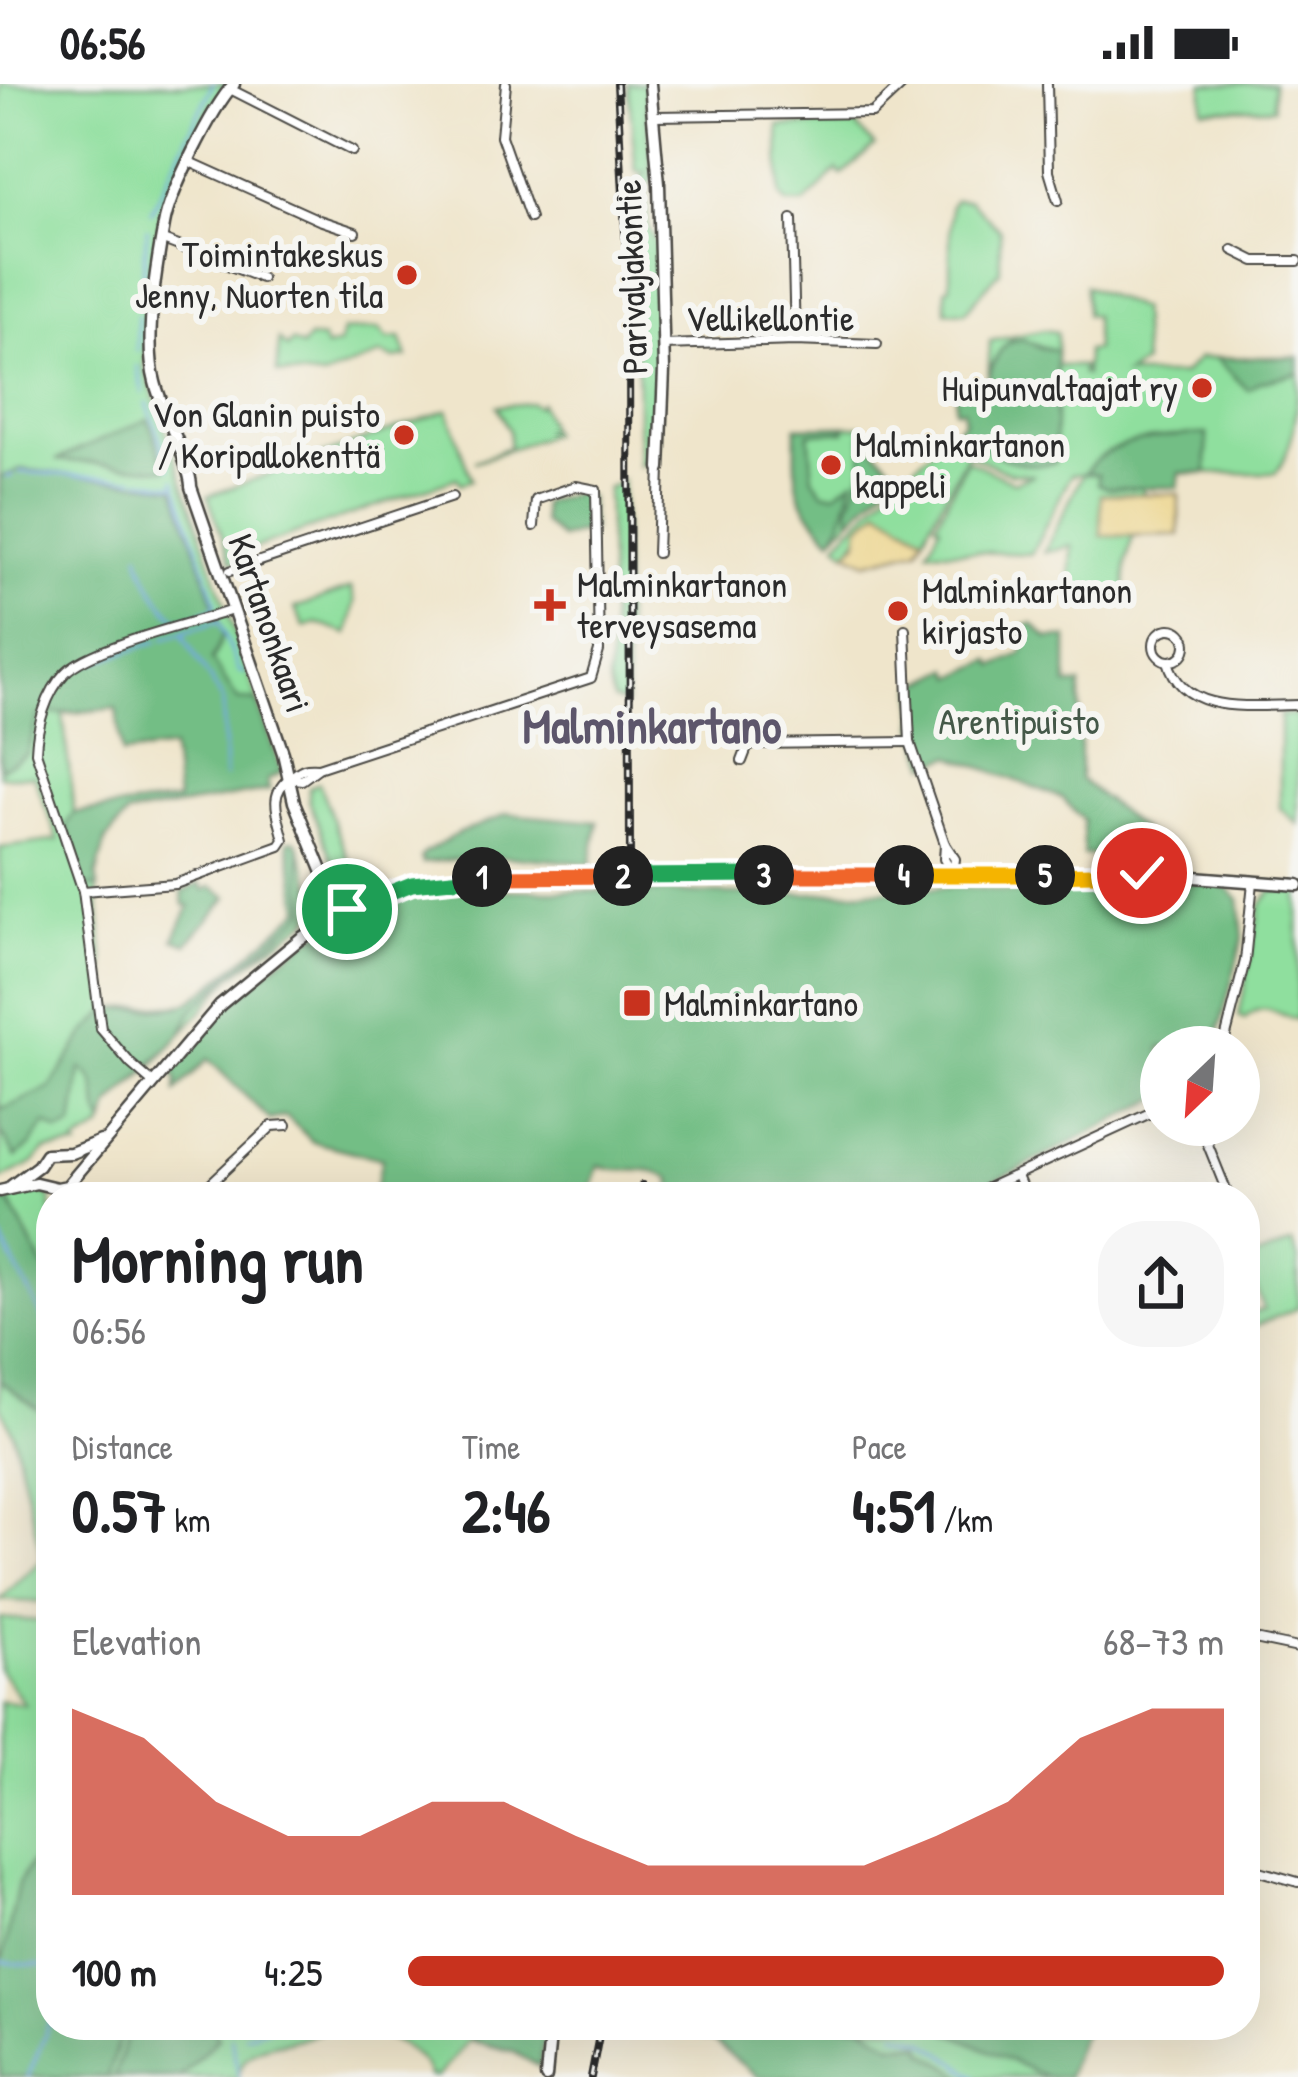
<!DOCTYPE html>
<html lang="en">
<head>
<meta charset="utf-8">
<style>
  :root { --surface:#fff; --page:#f6f6f6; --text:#202124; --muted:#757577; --accent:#c8321e }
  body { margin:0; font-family:"Patrick Hand",sans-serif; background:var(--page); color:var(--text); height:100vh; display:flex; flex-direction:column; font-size:45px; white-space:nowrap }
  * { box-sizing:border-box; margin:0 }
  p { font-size:39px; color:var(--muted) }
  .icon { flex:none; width:66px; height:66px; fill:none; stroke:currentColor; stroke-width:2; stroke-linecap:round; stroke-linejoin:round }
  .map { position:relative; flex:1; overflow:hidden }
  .side { position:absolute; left:36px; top:1098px; width:1224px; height:858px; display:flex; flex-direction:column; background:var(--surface); border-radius:48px; box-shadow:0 12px 48px #0002 }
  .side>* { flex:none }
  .needle { width:78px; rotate:205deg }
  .buttons { position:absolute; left:1140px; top:942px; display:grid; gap:24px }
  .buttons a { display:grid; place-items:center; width:120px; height:120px; border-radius:50%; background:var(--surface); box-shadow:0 12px 48px #0002; font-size:60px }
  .pin { position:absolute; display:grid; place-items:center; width:102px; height:102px; color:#fff; margin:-51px; border:6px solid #fff; border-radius:50%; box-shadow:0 3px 12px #0007 }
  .km { position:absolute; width:60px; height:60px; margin:-30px; border-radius:50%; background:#222; color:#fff; font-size:33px; line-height:60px; text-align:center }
  .round { display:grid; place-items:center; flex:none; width:126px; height:126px; border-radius:48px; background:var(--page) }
  .summary { display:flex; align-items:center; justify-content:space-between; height:204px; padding:0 36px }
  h1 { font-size:66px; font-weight:700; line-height:90px }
  .stats { display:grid; grid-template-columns:repeat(3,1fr); gap:18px; height:204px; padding:12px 36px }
  .stats div { display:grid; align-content:center }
  .stats b { font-size:60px; font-weight:700 }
  .stats small { font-size:33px; font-weight:400 }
  .stats p { font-size:33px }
  .chart { height:336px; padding:24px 36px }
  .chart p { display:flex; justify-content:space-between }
  .chart svg { width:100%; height:216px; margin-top:12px; fill:var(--accent); opacity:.7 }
  ul { padding:0 36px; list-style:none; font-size:39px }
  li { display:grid; grid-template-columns:192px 144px 1fr; align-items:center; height:90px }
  li i { height:30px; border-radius:15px; background:var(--accent) }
  .status { display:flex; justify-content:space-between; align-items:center; height:84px; padding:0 60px; background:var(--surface); direction:ltr }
  .status svg { height:33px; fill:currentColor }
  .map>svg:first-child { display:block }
</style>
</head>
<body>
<div class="status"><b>06:56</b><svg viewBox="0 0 49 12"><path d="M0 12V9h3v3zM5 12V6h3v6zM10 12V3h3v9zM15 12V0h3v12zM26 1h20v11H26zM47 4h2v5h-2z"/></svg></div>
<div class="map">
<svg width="1298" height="1993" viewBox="0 0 1298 1993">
  <rect width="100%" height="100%" fill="#f6f6f2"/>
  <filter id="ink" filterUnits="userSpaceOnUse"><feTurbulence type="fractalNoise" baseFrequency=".00833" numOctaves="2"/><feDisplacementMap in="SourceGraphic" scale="24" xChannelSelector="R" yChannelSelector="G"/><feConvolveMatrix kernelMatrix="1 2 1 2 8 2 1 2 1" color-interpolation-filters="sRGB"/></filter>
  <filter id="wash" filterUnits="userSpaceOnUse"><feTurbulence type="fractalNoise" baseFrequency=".004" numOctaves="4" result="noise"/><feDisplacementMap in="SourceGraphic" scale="48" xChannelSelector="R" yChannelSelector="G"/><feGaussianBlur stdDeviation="2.7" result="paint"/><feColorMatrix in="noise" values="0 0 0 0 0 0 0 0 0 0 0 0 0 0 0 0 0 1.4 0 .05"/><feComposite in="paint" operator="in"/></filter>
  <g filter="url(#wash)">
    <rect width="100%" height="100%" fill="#efe5cb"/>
    <g fill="#8fdf9e" stroke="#5d8564" stroke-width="3" fill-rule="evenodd">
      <path d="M 0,0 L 226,0 L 211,24 L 160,135 L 144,282 L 282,688 L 267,696 L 269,706 L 127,731 L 106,756 L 96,793 L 109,925 L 200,919 L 299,835 L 306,825 L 299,761 L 318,820 L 309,835 L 230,894 L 155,980 L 110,1022 L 102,1045 L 76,1060 L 78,1063 L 45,1066 L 34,1079 L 0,1096 L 0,764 L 58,756 L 34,692 L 0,692 ZM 116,624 L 122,670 L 172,664 L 178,717 L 74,729 L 63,630 Z"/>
      <path d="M 628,0 L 645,0 L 653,97 L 646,102 L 648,143 L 655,158 L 657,365 L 654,374 L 639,382 L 634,107 L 645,88 L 636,88 Z"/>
      <path d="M 1203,0 L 1273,0 L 1273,24 L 1203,25 Z"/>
      <path d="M 779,42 L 856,42 L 875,62 L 842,91 L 837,86 L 804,120 L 787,120 L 780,112 Z"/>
      <path d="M 955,116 L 969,116 L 1000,146 L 1000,187 L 965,228 L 946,227 L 946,204 L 950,203 L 950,122 Z"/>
      <path d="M 1085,202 L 1140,225 L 1143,280 L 1125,291 L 1182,291 L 1199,274 L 1298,273 C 1298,314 1298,357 1276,389 L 1099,390 L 1108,404 L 1144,404 L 1126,480 L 1125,511 L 1070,510 L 1072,462 L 1044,468 L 1083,390 L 1071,391 L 1031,470 L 928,466 L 940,442 L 936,439 L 967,376 L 1014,398 L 1034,391 L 1010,389 L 967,370 L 924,452 L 880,425 L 847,468 L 837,459 L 892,402 L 963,338 L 963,325 L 955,325 L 956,306 L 982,305 L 988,296 L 990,257 L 1044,246 L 1057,248 L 1057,266 C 1041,264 1027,255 1011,256 L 991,282 L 1082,282 L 1082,290 L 1085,291 L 1086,267 L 1095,266 L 1094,232 L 1086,231 Z"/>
      <path d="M 379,245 L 388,255 L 400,254 L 407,273 L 393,275 L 381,270 C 364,280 343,282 324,294 L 277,289 L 279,256 L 287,264 L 292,258 L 302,263 L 309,254 L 322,255 L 326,264 L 339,260 L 342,247 Z"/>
      <path d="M 531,319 L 537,323 L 540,319 L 549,344 L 542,348 L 550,346 L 552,350 L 474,378 L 509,363 L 509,347 L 497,322 Z"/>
      <path d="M 448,326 L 471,396 L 460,400 L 457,394 L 245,467 L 247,478 L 231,478 L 208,412 Z"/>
      <path d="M 862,342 L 862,352 L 898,388 L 832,454 C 790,413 796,399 796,343 Z"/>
      <path d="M 622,396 L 626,601 L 626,620 L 613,616 L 608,596 L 611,551 L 607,405 Z"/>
      <path d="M 351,504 L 355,518 L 348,550 L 316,539 L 304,543 L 295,524 Z"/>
      <path d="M 1280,631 L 1298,631 L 1298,740 L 1280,724 Z"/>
      <path d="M 319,699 L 353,788 L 341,799 L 309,716 L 309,704 Z"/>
      <path d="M 1271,807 L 1298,807 L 1298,936 C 1276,931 1264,915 1245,935 L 1239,932 L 1260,822 Z"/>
      <path d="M 34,1103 L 51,1114 L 51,1197 L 10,1118 L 13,1109 Z"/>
      <path d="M 1292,1159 L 1298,1176 L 1298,1224 L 1250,1244 L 1245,1232 L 1264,1225 L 1246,1177 Z"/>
      <path d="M 0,1297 L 51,1320 L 51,1519 L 0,1516 L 42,1475 L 13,1349 L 0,1321 Z"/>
      <path d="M 0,1534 L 51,1538 L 51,1603 L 47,1623 L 51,1624 L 51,1941 L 334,1941 C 325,1945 316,1950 307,1953 C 278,1962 244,1955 238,1993 L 0,1993 L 0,1618 L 24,1620 L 0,1586 Z"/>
      <path d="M 357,1941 L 488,1941 L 468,1956 L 437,1993 L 429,1993 C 423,1963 382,1952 357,1941 Z"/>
      <path d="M 817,1941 L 1057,1944 L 1066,1993 L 853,1993 Z"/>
    </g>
    <g fill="#73be85" stroke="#4f7458" stroke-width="3">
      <path d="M 1023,255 L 1038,263 L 1057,266 L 1055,379 C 1015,386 987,369 957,344 L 964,337 L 963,325 L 955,325 L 956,306 L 982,305 C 995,286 994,257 1023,255 Z"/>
      <path d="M 1298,273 L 1298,289 L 1259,298 L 1248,306 L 1216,274 Z"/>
      <path d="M 148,335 L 166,385 L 56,376 Z"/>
      <path d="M 845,342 L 845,347 L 809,349 L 813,394 L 823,408 L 835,409 L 853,396 C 847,414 844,442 832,454 C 790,413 796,399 796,343 Z"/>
      <path d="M 1207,350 L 1207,389 L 1180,389 L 1178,403 L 1108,404 L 1098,400 L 1098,390 L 1085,390 C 1105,353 1169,352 1207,350 Z"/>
      <path d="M 862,352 L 898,388 L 850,436 L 849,423 L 863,383 Z"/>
      <path d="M 20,385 L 175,403 L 224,550 L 212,576 L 238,616 L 257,617 L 282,688 L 267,696 L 269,706 L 127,731 L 106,756 L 96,792 L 98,803 L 84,803 L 66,741 L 74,729 L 177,717 L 172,664 L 122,670 L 116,624 L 39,631 L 27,670 L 0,685 L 0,394 Z"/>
      <path d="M 579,408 L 589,414 L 592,446 L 561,454 L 543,439 L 542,419 Z"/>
      <path d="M 1033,540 L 1048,554 L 1067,554 L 1067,601 L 1080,601 L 1080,695 L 1171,770 L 1084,771 L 1083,736 L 1062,714 L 952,672 L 928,681 L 916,644 L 915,602 L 950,585 L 955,593 L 991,576 L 995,582 L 1021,570 L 1027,558 L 1022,542 Z"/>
      <path d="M 507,730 L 598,738 L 591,780 C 533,773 483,770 423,779 L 421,773 L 425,769 L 459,749 Z"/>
      <path d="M 295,756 L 299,761 L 306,826 L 299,835 L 226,894 L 191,928 L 181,950 L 110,1022 L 104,1040 C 90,1022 107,1002 81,985 L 73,1043 L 59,1048 L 46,1040 L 30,1062 L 16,1073 L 0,1047 L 0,1021 L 3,1025 L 50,1004 L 84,951 L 109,925 C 132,924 164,927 185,920 C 195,917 295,833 300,824 L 288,757 Z"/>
      <path d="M 1135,796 L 1216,801 L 1227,804 L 1239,815 L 1243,853 L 1215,963 L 1161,963 L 1161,1013 L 1024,1083 L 957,1113 L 672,1113 L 672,1095 C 647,1080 624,1092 599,1082 L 588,1113 L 365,1113 L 374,1110 L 382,1075 L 313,1058 L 286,1032 L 270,1036 L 208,975 L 176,1008 L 177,995 L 173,990 C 204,933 312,842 373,820 C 428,800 507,807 565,807 C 638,806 712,811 785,810 C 843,809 902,805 960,803 C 987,803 1013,811 1041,809 L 1044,801 Z"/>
      <path d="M 201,799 L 203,806 L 212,803 L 228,813 L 187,860 L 174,855 L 190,822 L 184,821 L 182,808 Z"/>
      <path d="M 0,1118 L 10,1118 L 51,1197 L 51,1335 L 0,1297 Z"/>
      <path d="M 51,1747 L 51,1941 L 124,1941 L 107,1993 L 0,1993 L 0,1888 L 18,1800 Z"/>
      <path d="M 130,1941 L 214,1941 L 218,1954 L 179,1993 L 114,1993 Z"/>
      <path d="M 488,1941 L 546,1941 L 540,1983 L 512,1967 L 468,1956 Z"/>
      <path d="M 707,1941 L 863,1941 L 892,1960 L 922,1960 L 925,1968 L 965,1993 L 758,1993 L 714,1958 L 701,1954 Z"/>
      <path d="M 933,1941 L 1091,1941 L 1080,1955 L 1066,1993 L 1046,1993 Z"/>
    </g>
    <g fill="#eeda9e" stroke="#8c8264" stroke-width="3">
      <path d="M 1179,410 L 1179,451 L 1101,452 L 1101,410 Z"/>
      <path d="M 880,425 L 924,452 L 918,465 L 867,478 L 847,468 L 858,457 L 860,442 Z"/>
    </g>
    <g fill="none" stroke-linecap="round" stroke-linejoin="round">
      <g stroke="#73a8e0" stroke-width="3">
        <path d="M 151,128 L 213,0"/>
        <path d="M 141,213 L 147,145"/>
        <path d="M 137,267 L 138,232"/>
        <path d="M 137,282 L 143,309"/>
        <path d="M 147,319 L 170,384"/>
        <path d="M 20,388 L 135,395"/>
        <path d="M 7,393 L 13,391"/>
        <path d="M 175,395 L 216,519"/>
        <path d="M 140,396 L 174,401"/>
        <path d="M 139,469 C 143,492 161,524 181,537"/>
        <path d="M 181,537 L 214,525 L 214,522"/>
        <path d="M 187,547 L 184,553 L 223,616 L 225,693"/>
        <path d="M 165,554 L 219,537 L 239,587 L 244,589"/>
        <path d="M 92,579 L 158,557"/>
        <path d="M 0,1152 L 51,1249"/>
        <path d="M 0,1878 L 51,1883"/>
        <path d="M 227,1941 L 229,1945"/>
        <path d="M 405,1941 L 417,1954"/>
        <path d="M 1031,1941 L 1032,1941"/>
        <path d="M 896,1949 L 925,1957 L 977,1993"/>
        <path d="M 245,1951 L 275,1941"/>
        <path d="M 231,1954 L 239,1993"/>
        <path d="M 28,1993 L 51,1936"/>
      </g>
    </g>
  </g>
  <g filter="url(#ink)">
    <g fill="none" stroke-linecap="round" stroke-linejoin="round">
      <defs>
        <g id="street">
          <path d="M 506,0 L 501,52 L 530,134"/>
          <path d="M 1047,0 L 1049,87 L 1058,117"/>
          <path d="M 230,5 L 352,67"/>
          <path d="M 655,32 L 872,29 L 903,0"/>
          <path d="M 190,78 L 319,136 L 355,148"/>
          <path d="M 792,135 L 795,257"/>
          <path d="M 163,156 L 261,194"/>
          <path d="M 1233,166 L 1255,177 L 1298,177"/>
          <path d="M 663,261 L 795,257 L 877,260"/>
          <path d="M 657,469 L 660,384"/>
          <path d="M 230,487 L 452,413"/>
          <circle cx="1170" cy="561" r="16"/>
          <path d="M 905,545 L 910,658 L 945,760 L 955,775 L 953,790"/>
          <path d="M 1168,577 C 1183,633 1255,621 1298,621"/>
          <path d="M 742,677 L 747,664 L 755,660 L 910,658"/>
          <path d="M 290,694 L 302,696 L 317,685"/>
          <path d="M 945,760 L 944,775 L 953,791"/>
          <path d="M 83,807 L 175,800 L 280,762 L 284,756 C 278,730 267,710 291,693 C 302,685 303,683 318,684 L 591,594 L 599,567 L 596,406 L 576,402 L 536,416 L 534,442"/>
          <path d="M 1223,963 L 1245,877 L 1253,798"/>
          <path d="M 153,999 L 131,980 L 101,945 L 83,807 L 36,668 C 37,642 46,609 65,589 C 89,563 196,538 233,526"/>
          <path d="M 1200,1041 L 1229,1113"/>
          <path d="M 1017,1092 L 1026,1113"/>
          <path d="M 196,1113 L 272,1042 L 287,1041"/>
          <path d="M 968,1113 L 1161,1024"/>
          <path d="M 1245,1553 L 1298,1564"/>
          <path d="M 1245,1783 L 1298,1798"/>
        </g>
        <g id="secondary">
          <path d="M 234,0 C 212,24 169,110 164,141 C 156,183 144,258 155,298 C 161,324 192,384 191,403 L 283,669 L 294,718 L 324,791 L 325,809 L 335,831"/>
          <path d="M 650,0 L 659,100 L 664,286 L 660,384"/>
          <path d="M 324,791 L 347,825"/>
          <path d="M 11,1102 L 38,1082 L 46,1070 L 71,1069 L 101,1057"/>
          <path d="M 0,1107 L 36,1099 L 57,1104 L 67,1102 L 220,921 L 300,855 L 342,827 L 390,806 L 437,795 L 482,793 L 1142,789 L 1298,801"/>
          <path d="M 546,1993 L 551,1941"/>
        </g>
      </defs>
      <use href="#street" stroke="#484743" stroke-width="12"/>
      <use href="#secondary" stroke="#484743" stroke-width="15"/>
      <use href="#street" stroke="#fff" stroke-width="8"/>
      <use href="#secondary" stroke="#fff" stroke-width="10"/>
      <defs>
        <g id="rail">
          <path d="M 617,0 L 629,219 L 630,775"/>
          <path d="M 642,1113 L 642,1101"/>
          <path d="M 591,1993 L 601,1941"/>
        </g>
      </defs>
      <use href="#rail" stroke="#2b2b2b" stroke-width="8"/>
      <use href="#rail" stroke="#f6f6f2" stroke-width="3" stroke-dasharray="9" stroke-linecap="butt"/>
    </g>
  </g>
  <g fill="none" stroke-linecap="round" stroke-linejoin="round" filter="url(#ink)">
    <defs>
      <path id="split-1" d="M 347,825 L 412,800 L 482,793"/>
      <path id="split-2" d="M 482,793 L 623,792"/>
      <path id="split-3" d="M 623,792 L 764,791"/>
      <path id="split-4" d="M 764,791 L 904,791"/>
      <path id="split-5" d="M 904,791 L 1045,791"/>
      <path id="split-6" d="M 1045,791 L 1142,789"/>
    </defs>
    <use href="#split-1" stroke="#fff" stroke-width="24"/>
    <use href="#split-2" stroke="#fff" stroke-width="24"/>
    <use href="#split-3" stroke="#fff" stroke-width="24"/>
    <use href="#split-4" stroke="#fff" stroke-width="24"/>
    <use href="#split-5" stroke="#fff" stroke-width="24"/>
    <use href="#split-6" stroke="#fff" stroke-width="24"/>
    <use href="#split-1" stroke="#22a559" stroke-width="15"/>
    <use href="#split-2" stroke="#f0652b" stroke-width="15"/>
    <use href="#split-3" stroke="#22a559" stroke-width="15"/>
    <use href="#split-4" stroke="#f0652b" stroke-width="15"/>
    <use href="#split-5" stroke="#f5b400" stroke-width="15"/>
    <use href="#split-6" stroke="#f5b400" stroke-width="15"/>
  </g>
  <g fill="#c8321e" stroke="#f6f6f2" stroke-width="4.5">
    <circle cx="407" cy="191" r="12"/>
    <circle cx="1202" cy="304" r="12"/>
    <circle cx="404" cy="351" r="12"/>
    <circle cx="831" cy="381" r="12"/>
    <path d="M544 503h12v12h12v12h-12v12h-12v-12h-12v-12h12z"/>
    <circle cx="898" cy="527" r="12"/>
    <rect x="622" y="904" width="30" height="30" rx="6"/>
  </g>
  <g text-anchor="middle" stroke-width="12" stroke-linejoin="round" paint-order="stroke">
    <g font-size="36" fill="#2b2b2b" stroke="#f6f6f2" text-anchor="start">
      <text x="383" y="183" text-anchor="end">Toimintakeskus<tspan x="383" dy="41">Jenny, Nuorten tila</tspan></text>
      <text x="1178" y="317" text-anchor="end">Huipunvaltaajat ry</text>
      <text x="380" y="343" text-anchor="end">Von Glanin puisto<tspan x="380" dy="41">/ Koripallokenttä</tspan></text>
      <text x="855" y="373">Malminkartanon<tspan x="855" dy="41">kappeli</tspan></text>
      <text x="577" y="513">Malminkartanon<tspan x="577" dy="41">terveysasema</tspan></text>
      <text x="922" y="519">Malminkartanon<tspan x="922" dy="41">kirjasto</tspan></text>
      <text x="664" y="932">Malminkartano</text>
    </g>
    <g font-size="36" fill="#2b2b2b" stroke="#f6f6f2">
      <text transform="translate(631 193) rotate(-92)" y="13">Parivaljakontie</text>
      <text x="770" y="247">Vellikellontie</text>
      <text transform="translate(270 539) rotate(71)" y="13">Kartanonkaari</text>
    </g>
    <g font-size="36" fill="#445848" stroke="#f6f6f2">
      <text x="1019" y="650">Arentipuisto</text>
    </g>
    <g font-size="48" font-weight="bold" fill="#5d566b" stroke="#f6f6f2">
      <text x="652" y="659">Malminkartano</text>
    </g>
  </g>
</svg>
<div class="buttons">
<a><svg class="needle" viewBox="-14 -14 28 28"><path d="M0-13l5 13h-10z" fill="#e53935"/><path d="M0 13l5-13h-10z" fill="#757577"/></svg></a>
</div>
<div class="pin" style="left:347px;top:825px;background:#1e9e55"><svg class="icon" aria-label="arrive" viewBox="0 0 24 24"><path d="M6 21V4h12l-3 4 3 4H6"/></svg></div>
<div class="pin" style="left:1142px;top:789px;background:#d93025"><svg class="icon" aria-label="check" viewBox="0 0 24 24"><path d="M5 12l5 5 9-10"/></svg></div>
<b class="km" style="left:482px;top:793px">1</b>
<b class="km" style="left:623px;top:792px">2</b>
<b class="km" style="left:764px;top:791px">3</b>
<b class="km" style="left:904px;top:791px">4</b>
<b class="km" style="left:1045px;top:791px">5</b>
<section class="side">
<div class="summary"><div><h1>Morning run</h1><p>06:56</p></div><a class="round"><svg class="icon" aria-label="share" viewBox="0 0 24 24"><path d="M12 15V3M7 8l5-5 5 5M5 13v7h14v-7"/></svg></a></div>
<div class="stats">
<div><p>Distance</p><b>0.57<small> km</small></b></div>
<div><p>Time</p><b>2:46</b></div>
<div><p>Pace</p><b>4:51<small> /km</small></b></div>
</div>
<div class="chart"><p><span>Elevation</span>68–73 m</p>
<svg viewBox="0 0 160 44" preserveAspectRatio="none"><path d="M0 44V6L10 12L20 25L30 32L40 32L50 25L60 25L70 32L80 38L90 38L100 38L110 38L120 32L130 25L140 12L150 6L160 6V44z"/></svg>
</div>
<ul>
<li><b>100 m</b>4:25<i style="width:100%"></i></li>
</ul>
</section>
</div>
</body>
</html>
